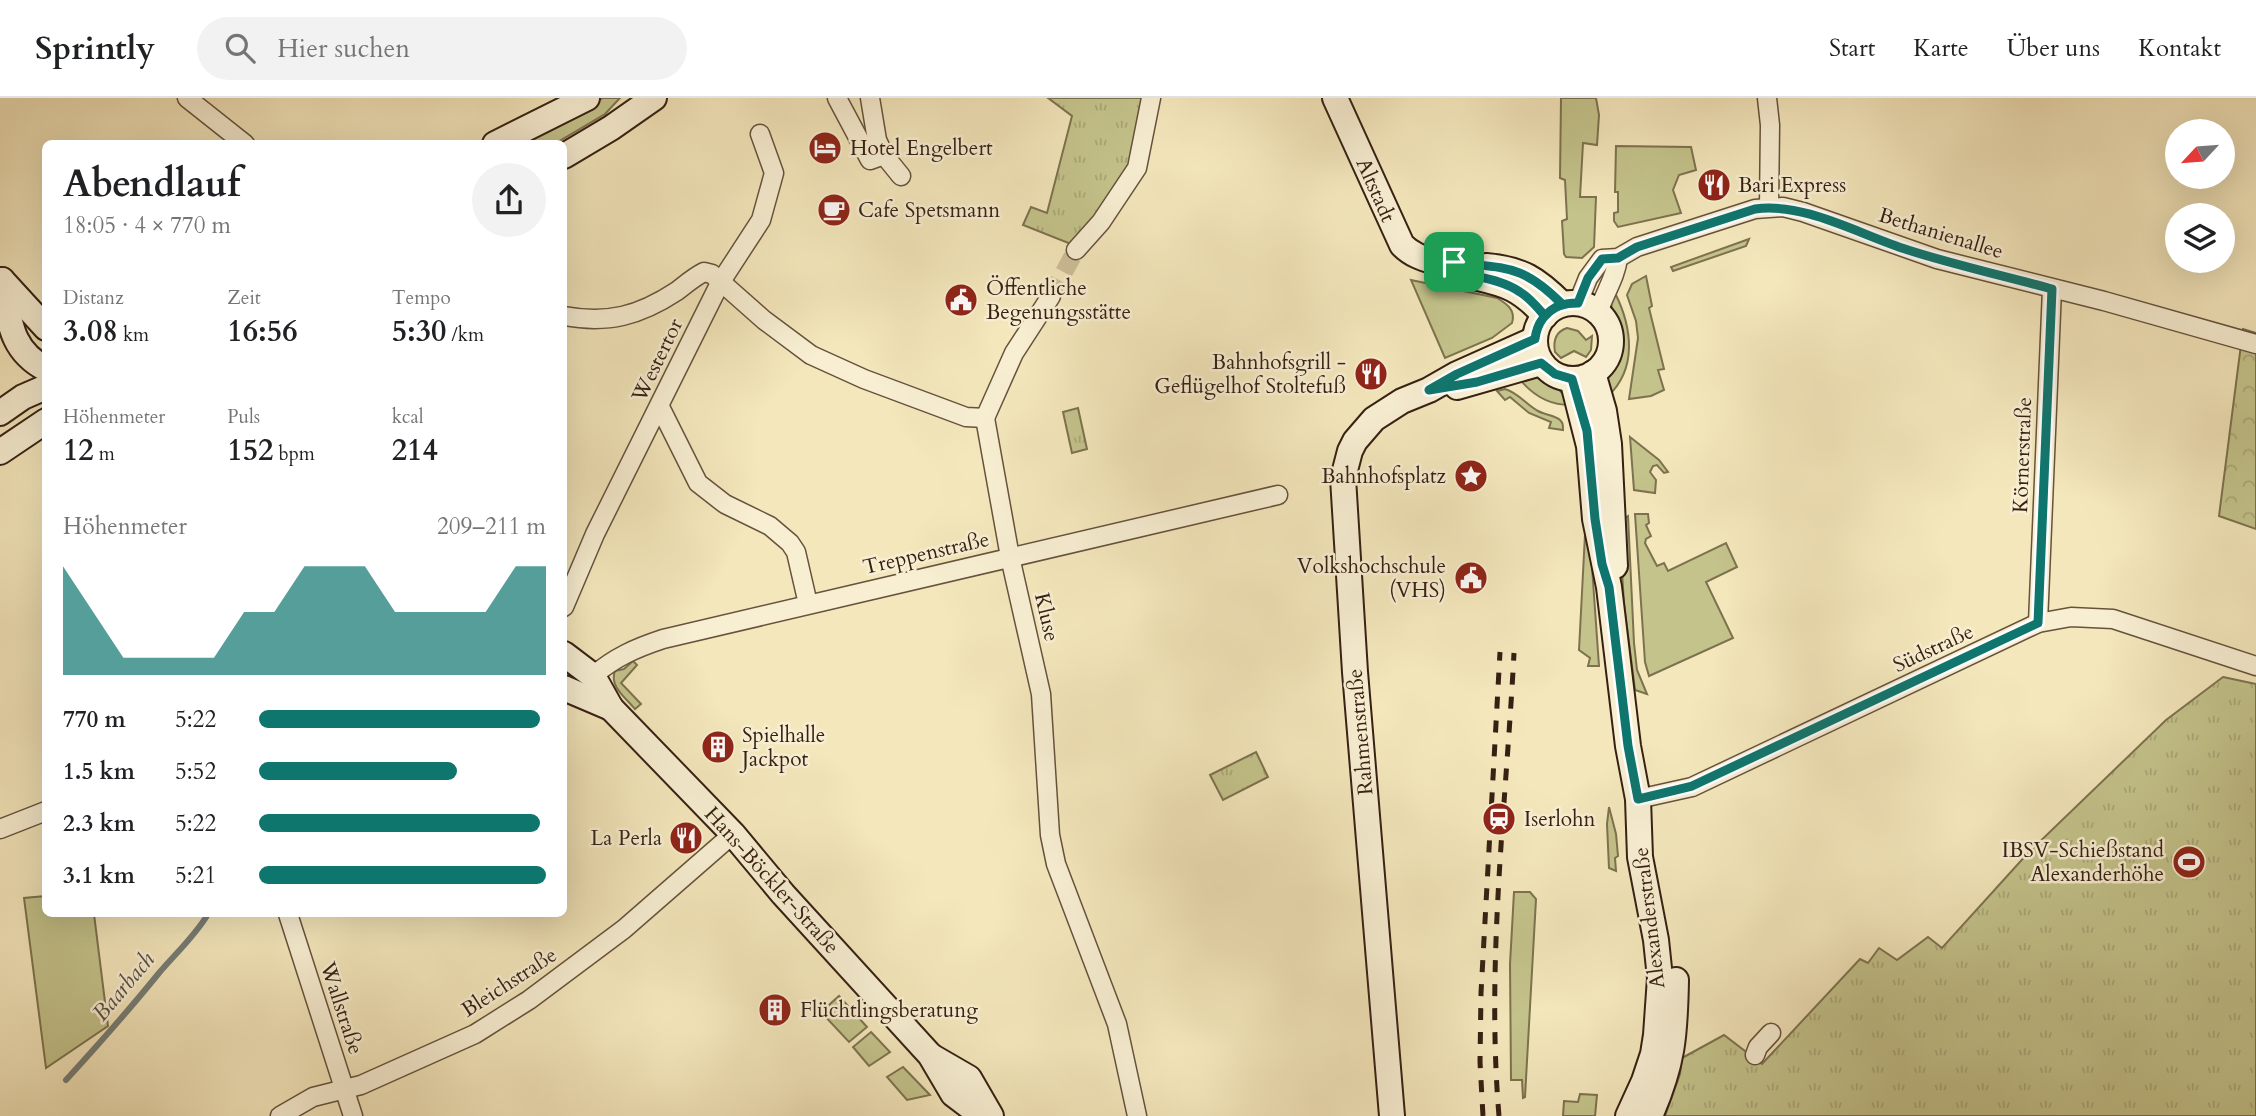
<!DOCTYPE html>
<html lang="de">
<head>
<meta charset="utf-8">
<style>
  :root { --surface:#fff; --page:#f2f2f2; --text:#202124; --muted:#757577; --line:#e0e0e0; --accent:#0f766e }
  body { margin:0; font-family:Cardo,serif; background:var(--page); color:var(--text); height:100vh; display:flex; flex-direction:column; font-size:26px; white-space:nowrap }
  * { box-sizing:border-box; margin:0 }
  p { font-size:23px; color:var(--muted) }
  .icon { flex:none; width:38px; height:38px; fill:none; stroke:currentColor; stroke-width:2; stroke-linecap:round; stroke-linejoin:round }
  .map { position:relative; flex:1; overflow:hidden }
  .panel { position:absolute; left:42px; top:42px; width:525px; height:777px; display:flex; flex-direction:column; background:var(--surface); border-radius:10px; box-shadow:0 7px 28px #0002 }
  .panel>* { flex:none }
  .needle { width:46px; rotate:244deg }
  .tools { position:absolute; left:2165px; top:21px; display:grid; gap:14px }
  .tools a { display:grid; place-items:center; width:70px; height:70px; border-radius:50%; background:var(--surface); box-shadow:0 7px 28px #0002; font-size:35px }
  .pin { position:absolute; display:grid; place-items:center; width:60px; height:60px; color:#fff; margin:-30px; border-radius:14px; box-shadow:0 4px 10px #0006 }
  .round { display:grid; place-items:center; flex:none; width:74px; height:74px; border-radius:37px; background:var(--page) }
  .overview { display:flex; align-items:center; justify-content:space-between; height:119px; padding:0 21px }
  h1 { font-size:38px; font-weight:700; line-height:52px }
  .stats { display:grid; grid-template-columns:repeat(3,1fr); gap:10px; height:119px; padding:7px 21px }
  .stats div { display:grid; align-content:center }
  .stats b { font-size:30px; font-weight:700 }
  .stats small { font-size:19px; font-weight:400 }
  .stats p { font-size:19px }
  .chart { height:196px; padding:14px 21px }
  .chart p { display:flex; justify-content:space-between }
  .chart svg { width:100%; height:126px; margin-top:7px; fill:var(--accent); opacity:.7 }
  ul { padding:0 21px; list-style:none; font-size:23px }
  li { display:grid; grid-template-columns:112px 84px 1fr; align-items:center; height:52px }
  li i { height:18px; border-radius:9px; background:var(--accent) }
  header { display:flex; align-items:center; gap:42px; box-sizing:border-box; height:98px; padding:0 35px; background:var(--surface); border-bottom:2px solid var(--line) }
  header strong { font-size:33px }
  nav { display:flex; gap:38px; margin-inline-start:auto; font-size:24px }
  .search { width:490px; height:63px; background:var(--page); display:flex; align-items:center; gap:18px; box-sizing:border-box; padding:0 24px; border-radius:38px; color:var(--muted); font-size:26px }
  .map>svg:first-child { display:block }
</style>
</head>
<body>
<header>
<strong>Sprintly</strong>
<div class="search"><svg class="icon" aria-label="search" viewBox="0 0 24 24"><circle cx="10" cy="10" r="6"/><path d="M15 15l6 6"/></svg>Hier suchen</div>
<nav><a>Start</a><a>Karte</a><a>Über uns</a><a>Kontakt</a></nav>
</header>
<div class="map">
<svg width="2256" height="1018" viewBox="0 0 2256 1018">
  <defs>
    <pattern id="forest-crowns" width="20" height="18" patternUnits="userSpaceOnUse" patternTransform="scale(1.75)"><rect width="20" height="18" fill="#c4c38b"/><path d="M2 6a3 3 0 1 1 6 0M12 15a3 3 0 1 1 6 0" fill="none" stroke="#a9a777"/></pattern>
    <pattern id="park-tufts" width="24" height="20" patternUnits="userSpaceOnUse" patternTransform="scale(1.75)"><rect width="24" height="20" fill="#c4c38b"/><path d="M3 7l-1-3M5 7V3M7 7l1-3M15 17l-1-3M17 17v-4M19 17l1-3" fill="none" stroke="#a9a777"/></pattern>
  </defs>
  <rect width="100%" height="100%" fill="#f4e7bc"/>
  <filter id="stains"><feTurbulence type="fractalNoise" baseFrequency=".00286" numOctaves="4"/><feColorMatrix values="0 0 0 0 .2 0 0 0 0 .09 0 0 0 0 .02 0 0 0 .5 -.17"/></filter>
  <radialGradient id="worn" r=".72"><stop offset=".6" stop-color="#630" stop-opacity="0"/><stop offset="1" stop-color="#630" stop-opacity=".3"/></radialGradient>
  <g fill="#c4c38b" stroke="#7d724f" stroke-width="2">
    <path d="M 603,0 L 620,0 L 605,16 L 556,45 L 521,46 Z"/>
    <path d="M 1561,0 L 1596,0 L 1599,17 L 1597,47 L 1583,45 L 1580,99 L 1596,99 L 1594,149 L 1582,160 L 1566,159 L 1564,156 L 1562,123 L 1567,121 L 1565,82 L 1560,80 Z"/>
    <path d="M 1616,48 L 1691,49 L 1696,72 L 1679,77 L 1673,92 L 1681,115 L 1618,129 L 1614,123 L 1614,115 L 1618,114 L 1618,94 L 1615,94 Z"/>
    <path d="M 1749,141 L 1746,148 L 1673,173 L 1671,169 Z"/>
    <path d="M 1646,178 L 1652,208 L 1649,210 L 1664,271 L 1658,272 L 1664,292 L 1651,298 L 1629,301 L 1638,240 L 1636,223 L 1627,197 L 1632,186 Z"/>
    <path d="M 1411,182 L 1497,200 C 1507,206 1516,212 1512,225 L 1492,240 L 1445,260 Z"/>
    <path d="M 1615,195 C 1632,229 1638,271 1607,299 C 1602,273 1617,263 1617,239 C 1617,224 1606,208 1615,195 Z"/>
    <path d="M 1567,230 L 1578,233 L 1586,242 L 1592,238 L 1591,252 L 1586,259 L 1574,253 L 1561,260 L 1555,254 C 1553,243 1555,234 1567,230 Z"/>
    <path d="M 1534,277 C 1552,281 1561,292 1570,307 C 1548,307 1531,296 1518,279 Z"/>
    <path d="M 1505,291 C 1517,294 1527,307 1538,313 C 1545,317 1555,317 1560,322 C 1563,325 1563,327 1563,332 L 1549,330 L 1551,324 L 1529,315 L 1510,299 L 1505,302 L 1497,293 Z"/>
    <path d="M 1630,339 L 1659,362 L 1668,374 L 1664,375 L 1657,367 L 1653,368 L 1650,374 L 1656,382 L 1655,395 L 1634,392 Z"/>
    <path d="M 1587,398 L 1599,568 L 1588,568 L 1590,560 L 1579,552 Z"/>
    <path d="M 1635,416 L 1648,416 L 1649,425 L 1646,427 L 1651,438 L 1646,441 L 1645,445 L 1657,468 L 1664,465 L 1668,473 L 1726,445 L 1737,469 L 1706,484 L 1733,540 L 1649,578 L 1645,564 Z"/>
    <path d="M 1628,418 L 1634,545 L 1637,572 L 1647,596 L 1635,592 L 1624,506 L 1619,424 Z"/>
    <path d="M 633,563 L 637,567 L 621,585 L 641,606 L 635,611 C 625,599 609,588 615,573 L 624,571 Z"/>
    <path d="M 1609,709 L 1616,736 L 1618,758 L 1615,760 L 1616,773 L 1609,770 L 1607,726 Z"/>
    <path d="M 1514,794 L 1530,794 L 1536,801 L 1525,999 L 1523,1000 L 1522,982 L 1511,982 L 1510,866 Z"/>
    <path d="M 45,798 L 46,816 L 94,816 L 108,928 L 46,970 L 24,800 Z"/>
    <path d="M 839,898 L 867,929 L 849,944 L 821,914 Z"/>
    <path d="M 871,934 L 890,954 L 869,968 L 853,949 Z"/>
    <path d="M 903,969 L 930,997 L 907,1002 L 887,979 Z"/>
    <path d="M 1580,996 L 1597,997 L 1595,1018 L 1563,1018 L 1564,1003 L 1578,1004 Z"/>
  </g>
  <path fill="url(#forest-crowns)" stroke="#7d724f" stroke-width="2" d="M 2243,231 L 2256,235 L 2256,431 L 2219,418 Z"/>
  <g fill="url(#park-tufts)" stroke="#7d724f" stroke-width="2">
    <path d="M 1048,0 L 1147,0 L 1135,67 L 1076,148 L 1023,127 L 1031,109 L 1047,115 L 1072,18 Z"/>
    <path d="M 1078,310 L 1087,351 L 1072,355 L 1063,314 Z"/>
    <path d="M 2223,579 L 2256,586 L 2256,1018 L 1665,1018 L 1680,976 L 1682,960 L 1724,937 L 1762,966 L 1860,861 L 1868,865 L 1879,850 L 1897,862 L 1928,839 L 1942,850 L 2028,755 L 2166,622 Z"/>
    <path d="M 1256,654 L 1268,679 L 1223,702 L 1210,677 Z"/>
  </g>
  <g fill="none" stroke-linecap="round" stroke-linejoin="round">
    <path stroke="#767e78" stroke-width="6" d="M 66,982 C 98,947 129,912 159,875 C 176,855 195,838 208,816"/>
    <path stroke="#cebf9a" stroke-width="18" stroke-dasharray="18 9" stroke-linecap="butt" d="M 1051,198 L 1076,152"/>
    <defs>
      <g id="street">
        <path d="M 187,0 L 245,46"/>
        <path d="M 837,0 L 870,62 L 884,57"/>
        <path d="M 870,0 L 877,42 L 884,57 L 901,78"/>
        <path d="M 1767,0 L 1770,27 L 1769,109"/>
        <path d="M 1076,152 L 1101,124 L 1137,70 L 1151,0"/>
        <path d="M 1578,205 L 1588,180 L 1602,161 L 1618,160 L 1637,149 L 1755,111 L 1783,109 L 1803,114 L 1937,161 L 2104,203 L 2256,246"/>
        <path d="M 1598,215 C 1604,196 1616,179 1618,160"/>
        <path d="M 564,218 C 608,226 639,218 677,193 C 686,186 694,179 704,174 L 712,176 L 764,222 L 811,257 L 864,281 L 966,319 L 985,320"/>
        <path d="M 660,309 L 698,385 L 725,406 L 770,428 L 790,445 L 796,454 L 808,506"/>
        <path d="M 985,320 L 1010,459 L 1041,596 L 1050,737 L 1056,766 L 1117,926 L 1137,1018"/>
        <path d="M 985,320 L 1014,255 L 1051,198"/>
        <path d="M 564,509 L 595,436 L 720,185 L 761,122 L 774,75 L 760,36"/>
        <path d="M 2038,525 L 2052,191"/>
        <path d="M 593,578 C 615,559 636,550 663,541 L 1278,397"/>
        <path d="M 1638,701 L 1692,689 L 2038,525 L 2071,519 L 2113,521 L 2256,568"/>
        <path d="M 0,731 L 46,713"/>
        <path d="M 288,816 L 353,1018"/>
        <path d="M 1755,957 L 1758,949 L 1771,935"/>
        <path d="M 280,1018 L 313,999 L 361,987 L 475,936 L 529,902 L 624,831 L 733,736"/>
      </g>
      <g id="secondary">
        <path d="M 1335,0 L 1402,147 C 1412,157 1422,160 1435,164 C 1442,167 1447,172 1454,174 C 1496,186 1513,182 1545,218"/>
        <path d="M 495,46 L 587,0"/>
        <path d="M 564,58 L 611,30 L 654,0"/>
        <path d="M 1486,168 C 1522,171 1537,181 1562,206"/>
        <path d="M 2,182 C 10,220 8,251 46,271"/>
        <path d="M 2,182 L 46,230"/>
        <circle cx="1573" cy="243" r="38"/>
        <path d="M 1593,275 L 1604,313 L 1609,346 L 1615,468"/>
        <path d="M 1572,281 L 1589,348 L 1595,421 L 1609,489 L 1628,648 L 1638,701 L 1640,759 L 1656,842 L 1660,880 L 1656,937 L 1653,956 L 1644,983 L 1628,1018"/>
        <path d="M 1457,289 L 1541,265"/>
        <path d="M 0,315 L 23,299 L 46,289"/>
        <path d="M 0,354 L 46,323"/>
        <path d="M 564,556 L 593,578 L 611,610 L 733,736 L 783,796 L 930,957 L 953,996 L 982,1018"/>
        <path d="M 564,590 L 611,610"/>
        <path d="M 931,958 L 969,980 L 991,1018"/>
        <path d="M 1392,1018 L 1355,574 L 1343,380 L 1350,353 L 1355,343 L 1374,321 L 1402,303 L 1429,292 L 1457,276 L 1535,241"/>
        <path d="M 1650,1018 C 1673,966 1675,938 1676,882"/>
      </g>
    </defs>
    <use href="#street" stroke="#66523d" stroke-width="21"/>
    <use href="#secondary" stroke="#362013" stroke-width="28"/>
    <use href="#street" stroke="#f8efd3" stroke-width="18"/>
    <use href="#secondary" stroke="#f8efd3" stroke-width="24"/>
    <g stroke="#362013" stroke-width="5" stroke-dasharray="12 12" stroke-linecap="butt">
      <path d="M 1483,1018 L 1480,964 L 1481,895 L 1500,554"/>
      <path d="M 1499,1018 C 1486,865 1506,708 1514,555"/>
    </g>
  </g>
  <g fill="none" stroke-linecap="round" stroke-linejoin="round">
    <defs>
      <path id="route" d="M 1454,164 C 1507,171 1522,166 1562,206 C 1546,213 1537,224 1535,241 L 1457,276 L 1429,292 L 1477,284 L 1541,265 L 1555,276 L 1572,281 L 1587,333 L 1595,421 L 1602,466 L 1609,489 L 1628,648 L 1638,701 L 1692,688 L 2038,525 L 2052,191 C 2004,178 1955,167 1908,152 C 1860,137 1805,104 1755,111 L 1637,149 L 1618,160 L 1602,161 L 1588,180 L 1578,205 C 1564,205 1554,208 1545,218 C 1537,209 1530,200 1520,194 C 1495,177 1462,180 1436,165 L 1454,164"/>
    </defs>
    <use href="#route" stroke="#fff" stroke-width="14"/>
    <use href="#route" stroke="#0f766e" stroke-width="9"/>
  </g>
  <defs>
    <symbol id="hotel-disc" viewBox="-11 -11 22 22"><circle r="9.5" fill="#8f2418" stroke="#f8efd3"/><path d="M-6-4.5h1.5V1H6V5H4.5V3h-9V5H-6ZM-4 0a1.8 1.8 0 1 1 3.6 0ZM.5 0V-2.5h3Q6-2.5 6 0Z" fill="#fff"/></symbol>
    <symbol id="restaurant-disc" viewBox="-11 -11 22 22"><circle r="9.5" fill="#8f2418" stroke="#f8efd3"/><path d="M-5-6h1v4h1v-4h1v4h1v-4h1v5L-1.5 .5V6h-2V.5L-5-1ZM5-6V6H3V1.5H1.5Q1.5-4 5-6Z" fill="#fff"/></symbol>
    <symbol id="cafe-disc" viewBox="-11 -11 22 22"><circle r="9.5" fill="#8f2418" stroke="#f8efd3"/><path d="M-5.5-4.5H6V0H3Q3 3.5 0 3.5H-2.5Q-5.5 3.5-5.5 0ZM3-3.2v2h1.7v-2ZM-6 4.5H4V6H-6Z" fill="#fff"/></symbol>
    <symbol id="civic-disc" viewBox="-11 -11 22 22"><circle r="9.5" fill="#8f2418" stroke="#f8efd3"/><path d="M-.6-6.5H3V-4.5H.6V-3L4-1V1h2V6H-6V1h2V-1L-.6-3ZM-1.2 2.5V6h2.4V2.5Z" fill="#fff"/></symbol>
    <symbol id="sight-disc" viewBox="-11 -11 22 22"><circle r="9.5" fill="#8f2418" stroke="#f8efd3"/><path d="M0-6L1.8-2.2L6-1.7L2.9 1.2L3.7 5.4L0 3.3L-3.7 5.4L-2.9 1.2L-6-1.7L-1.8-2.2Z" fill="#fff"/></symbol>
    <symbol id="building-disc" viewBox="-11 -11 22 22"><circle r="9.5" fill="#8f2418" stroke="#f8efd3"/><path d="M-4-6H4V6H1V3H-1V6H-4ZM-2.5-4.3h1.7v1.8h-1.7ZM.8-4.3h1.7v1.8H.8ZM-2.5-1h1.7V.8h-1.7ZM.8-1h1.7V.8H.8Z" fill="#fff"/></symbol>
    <symbol id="station-disc" viewBox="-11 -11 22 22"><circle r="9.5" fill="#8f2418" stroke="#f8efd3"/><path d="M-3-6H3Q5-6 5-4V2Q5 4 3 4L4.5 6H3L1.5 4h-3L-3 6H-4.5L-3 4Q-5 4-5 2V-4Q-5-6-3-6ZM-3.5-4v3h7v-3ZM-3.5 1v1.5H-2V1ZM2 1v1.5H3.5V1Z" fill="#fff"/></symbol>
    <symbol id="stadium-disc" viewBox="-11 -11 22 22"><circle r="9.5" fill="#8f2418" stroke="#f8efd3"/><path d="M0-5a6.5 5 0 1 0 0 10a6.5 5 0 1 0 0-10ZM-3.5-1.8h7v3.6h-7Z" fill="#fff"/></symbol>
  </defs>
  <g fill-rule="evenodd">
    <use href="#hotel-disc" x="806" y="31" width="38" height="38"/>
    <use href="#restaurant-disc" x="1695" y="68" width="38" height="38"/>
    <use href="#cafe-disc" x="815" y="93" width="38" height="38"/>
    <use href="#civic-disc" x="942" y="183" width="38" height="38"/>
    <use href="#restaurant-disc" x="1352" y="257" width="38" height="38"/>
    <use href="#sight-disc" x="1452" y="359" width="38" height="38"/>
    <use href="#civic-disc" x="1452" y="461" width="38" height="38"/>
    <use href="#building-disc" x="699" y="630" width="38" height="38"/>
    <use href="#station-disc" x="1480" y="702" width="38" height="38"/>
    <use href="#restaurant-disc" x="667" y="721" width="38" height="38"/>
    <use href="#stadium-disc" x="2170" y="745" width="38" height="38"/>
    <use href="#building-disc" x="756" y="893" width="38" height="38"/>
  </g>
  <g text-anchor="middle" stroke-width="5" stroke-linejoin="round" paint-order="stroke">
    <g font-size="21" fill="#362013" stroke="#f8efd3" text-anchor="start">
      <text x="850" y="57">Hotel Engelbert</text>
      <text x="1738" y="94">Bari Express</text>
      <text x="858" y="119">Cafe Spetsmann</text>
      <text x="986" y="197">Öffentliche<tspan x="986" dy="24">Begenungsstätte</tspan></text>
      <text x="1346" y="271" text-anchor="end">Bahnhofsgrill -<tspan x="1346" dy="24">Geflügelhof Stoltefuß</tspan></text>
      <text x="1446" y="385" text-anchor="end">Bahnhofsplatz</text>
      <text x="1446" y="475" text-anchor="end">Volkshochschule<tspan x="1446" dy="24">(VHS)</tspan></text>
      <text x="742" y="644">Spielhalle<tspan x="742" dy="24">Jackpot</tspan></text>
      <text x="1524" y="728">Iserlohn</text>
      <text x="662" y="747" text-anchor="end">La Perla</text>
      <text x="2164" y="759" text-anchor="end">IBSV-Schießstand<tspan x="2164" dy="24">Alexanderhöhe</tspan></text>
      <text x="800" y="919">Flüchtlingsberatung</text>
    </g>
    <g font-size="21" fill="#362013" stroke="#f8efd3">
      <text transform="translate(1376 92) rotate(66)" y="7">Altstadt</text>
      <text transform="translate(1941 135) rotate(17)" y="7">Bethanienallee</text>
      <text transform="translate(657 262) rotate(-64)" y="7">Westertor</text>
      <text transform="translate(2022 357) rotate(-88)" y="7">Körnerstraße</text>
      <text transform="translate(926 455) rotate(-13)" y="7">Treppenstraße</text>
      <text transform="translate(1047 519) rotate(77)" y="7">Kluse</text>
      <text transform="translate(1933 550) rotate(-25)" y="7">Südstraße</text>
      <text transform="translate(1360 634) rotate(-95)" y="7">Rahmenstraße</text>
      <text transform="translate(772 782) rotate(48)" y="7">Hans-Böckler-Straße</text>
      <text transform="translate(1649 820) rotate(-97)" y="7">Alexanderstraße</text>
      <text transform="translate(509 884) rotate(-33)" y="7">Bleichstraße</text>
      <text transform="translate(342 910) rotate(72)" y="7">Wallstraße</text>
    </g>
    <g font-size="23" font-style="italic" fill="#564f45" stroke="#f8efd3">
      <text transform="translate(123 888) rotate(-50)" y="8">Baarbach</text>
    </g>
  </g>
  <rect width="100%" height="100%" filter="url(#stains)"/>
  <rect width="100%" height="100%" fill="url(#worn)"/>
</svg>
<div class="tools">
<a><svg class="needle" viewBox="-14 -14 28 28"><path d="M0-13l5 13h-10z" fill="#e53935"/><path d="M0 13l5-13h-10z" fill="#757577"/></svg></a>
<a><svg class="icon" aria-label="layers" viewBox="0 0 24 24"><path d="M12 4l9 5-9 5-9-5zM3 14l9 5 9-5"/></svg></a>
</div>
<div class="pin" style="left:1454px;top:164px;background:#1e9e55"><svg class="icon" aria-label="arrive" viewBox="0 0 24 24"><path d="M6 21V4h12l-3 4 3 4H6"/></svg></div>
<section class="panel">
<div class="overview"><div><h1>Abendlauf</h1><p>18:05 · 4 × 770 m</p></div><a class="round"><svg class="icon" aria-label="share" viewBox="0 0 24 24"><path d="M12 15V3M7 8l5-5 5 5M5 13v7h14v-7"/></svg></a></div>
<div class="stats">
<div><p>Distanz</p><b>3.08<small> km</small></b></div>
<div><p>Zeit</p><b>16:56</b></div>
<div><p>Tempo</p><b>5:30<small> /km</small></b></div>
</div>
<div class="stats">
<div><p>Höhenmeter</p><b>12<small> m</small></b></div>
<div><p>Puls</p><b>152<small> bpm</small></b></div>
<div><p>kcal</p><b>214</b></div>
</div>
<div class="chart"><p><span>Höhenmeter</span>209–211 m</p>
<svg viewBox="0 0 160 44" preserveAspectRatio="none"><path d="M0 44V6L10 22L20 38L30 38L40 38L50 38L60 22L70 22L80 6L90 6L100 6L110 22L120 22L130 22L140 22L150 6L160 6V44z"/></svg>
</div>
<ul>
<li><b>770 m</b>5:22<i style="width:98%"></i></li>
<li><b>1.5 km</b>5:52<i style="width:69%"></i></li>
<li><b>2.3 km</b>5:22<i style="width:98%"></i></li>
<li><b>3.1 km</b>5:21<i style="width:100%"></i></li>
</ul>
</section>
</div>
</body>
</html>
